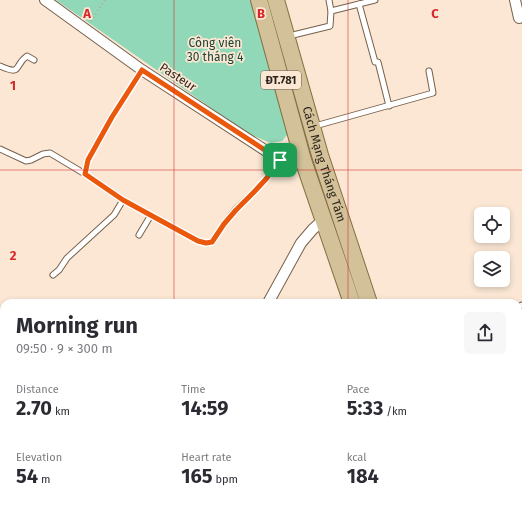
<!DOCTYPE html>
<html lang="en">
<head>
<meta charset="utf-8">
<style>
  :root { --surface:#fff; --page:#f7f7f7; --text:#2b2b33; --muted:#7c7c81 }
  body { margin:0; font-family:"Fira Sans",sans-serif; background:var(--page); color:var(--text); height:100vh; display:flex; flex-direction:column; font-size:15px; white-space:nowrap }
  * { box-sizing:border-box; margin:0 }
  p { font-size:13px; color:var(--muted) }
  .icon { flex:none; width:22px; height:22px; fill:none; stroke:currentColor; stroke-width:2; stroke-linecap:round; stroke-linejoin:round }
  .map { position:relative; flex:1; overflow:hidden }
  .drawer { position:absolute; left:0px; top:299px; width:522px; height:212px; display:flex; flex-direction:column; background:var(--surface); border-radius:12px 12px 0 0; box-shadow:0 2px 6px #0003 }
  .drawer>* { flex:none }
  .buttons { position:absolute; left:474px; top:207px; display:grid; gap:8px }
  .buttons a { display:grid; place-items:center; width:36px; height:36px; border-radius:6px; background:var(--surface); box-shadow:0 2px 6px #0003; font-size:20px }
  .pin { position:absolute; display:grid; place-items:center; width:34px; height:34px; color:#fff; margin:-17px; border-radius:8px; box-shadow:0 2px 6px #0006 }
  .round { display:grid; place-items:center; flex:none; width:42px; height:42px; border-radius:6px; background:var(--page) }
  .summary { display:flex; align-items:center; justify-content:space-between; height:68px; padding:0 16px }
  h1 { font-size:22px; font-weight:700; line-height:30px }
  .stats { display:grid; grid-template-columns:repeat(3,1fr); gap:6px; height:68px; padding:4px 16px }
  .stats div { display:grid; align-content:center }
  .stats b { font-size:20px; font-weight:700 }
  .stats small { font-size:11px; font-weight:400 }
  .stats p { font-size:11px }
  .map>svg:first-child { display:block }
</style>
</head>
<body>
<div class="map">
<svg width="522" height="511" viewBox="0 0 522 511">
  <rect width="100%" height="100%" fill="#fbe7d4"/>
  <path fill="#90d8b7" d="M 56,0 L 252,0 L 287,122 L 287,135 L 282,141 L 271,143 L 247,133 Z"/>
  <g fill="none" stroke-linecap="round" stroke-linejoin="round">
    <defs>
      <g id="lane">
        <path d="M 329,0 L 331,11"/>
        <path d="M 359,4 L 375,62 L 378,62 L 389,106"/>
        <path d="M 289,36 L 330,26 L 331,11 L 375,0"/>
        <path d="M 0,66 C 23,76 13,66 27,56 L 34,60"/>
        <path d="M 315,126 L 433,93 L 429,71"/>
        <path d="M 0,149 L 26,161 L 31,160 L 43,154 L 50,153 L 85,174 L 123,200 L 198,241 L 206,243 L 212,242 L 224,224 L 236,209 L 254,192 L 266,179 L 280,160"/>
        <path d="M 85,174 L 88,160 L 112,117 L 142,70"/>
        <path d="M 139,235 L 151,215"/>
        <path d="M 53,275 L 59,270 L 67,258 L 114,215 L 123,200"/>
        <path d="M 518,307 L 522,305"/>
        <path d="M 0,333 L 4,336"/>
        <path d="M 0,487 L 4,489"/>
        <path d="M 101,507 L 107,511"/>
        <path d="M 35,511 L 37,507"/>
      </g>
      <g id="street">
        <path d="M 45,0 L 142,70 L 280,160 L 290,161 L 303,160"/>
        <path d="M 515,0 L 519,18"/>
        <path d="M 268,303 L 301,243 L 313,229 L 323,220"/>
        <path d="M 518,377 L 522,375"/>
        <path d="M 252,507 L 259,511"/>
        <path d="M 92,511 L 93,507"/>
      </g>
      <g id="primary">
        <path d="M 259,0 L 303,160 L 352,303"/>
        <path id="s1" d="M 276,0 L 320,155 L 369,303"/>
        <path d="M 417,507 L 418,511"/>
        <path d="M 432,507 L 433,511"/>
      </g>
    </defs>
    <use href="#lane" stroke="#76604c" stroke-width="7"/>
    <use href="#street" stroke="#76604c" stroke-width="12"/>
    <use href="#primary" stroke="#856f41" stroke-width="18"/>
    <path stroke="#baa999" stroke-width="2" stroke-dasharray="1 3" stroke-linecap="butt" d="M 91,21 L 105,0"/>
    <use href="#lane" stroke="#fff" stroke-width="5"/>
    <use href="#street" stroke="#fff" stroke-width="10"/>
    <use href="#primary" stroke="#d2c199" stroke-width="16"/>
  </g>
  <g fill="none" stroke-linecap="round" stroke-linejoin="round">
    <defs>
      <path id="route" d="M 142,70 L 280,160 L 266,179 L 254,192 L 236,210 L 224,224 L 212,242 L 206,243 L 198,241 L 123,200 L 85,174 L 88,160 L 112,117 Z"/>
    </defs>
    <use href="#route" stroke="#fff" stroke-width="8"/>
    <use href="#route" stroke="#ea580c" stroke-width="5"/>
  </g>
  <path fill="none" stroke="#d62828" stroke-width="1" stroke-opacity="0.55" d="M 174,0 L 174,303M 348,0 L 348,303M 0,170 L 522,170M 0,341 L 4,341M 518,341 L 522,341M 174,507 L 174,511M 348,507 L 348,511"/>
  <g text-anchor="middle" stroke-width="3.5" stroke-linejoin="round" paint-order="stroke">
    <rect fill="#fbe7d4" stroke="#6b5e52" stroke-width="1" x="261" y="71" width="40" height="18" rx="3"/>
    <g font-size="11" font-weight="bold" fill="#2d241b">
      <text x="281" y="84">ĐT.781</text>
    </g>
    <g font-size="12" fill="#1d4232" stroke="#fbe7d4">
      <text x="215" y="47">Công viên<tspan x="215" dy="14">30 tháng 4</tspan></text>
    </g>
    <g font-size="12" fill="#2d241b" stroke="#fbe7d4">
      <text transform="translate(178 77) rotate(33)" y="4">Pasteur</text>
      <text dy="4" stroke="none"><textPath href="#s1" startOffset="171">Cách Mạng Tháng Tám</textPath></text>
    </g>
  </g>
  <g font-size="13" text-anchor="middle" font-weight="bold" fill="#d62828" stroke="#fbe7d4" stroke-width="3.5" stroke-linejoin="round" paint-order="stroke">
    <text x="87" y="18">A</text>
    <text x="261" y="18">B</text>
    <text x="435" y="18">C</text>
    <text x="13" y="90">1</text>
    <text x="13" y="260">2</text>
  </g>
</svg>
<div class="buttons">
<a><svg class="icon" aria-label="locate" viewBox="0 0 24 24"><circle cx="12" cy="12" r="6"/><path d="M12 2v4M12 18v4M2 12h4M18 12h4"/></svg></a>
<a><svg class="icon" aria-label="layers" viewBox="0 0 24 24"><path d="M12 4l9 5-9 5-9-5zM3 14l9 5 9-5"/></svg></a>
</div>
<div class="pin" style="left:280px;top:160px;background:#1e9e55"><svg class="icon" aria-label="arrive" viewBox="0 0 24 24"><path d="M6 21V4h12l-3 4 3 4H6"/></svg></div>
<section class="drawer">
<div class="summary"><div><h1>Morning run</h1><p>09:50 · 9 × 300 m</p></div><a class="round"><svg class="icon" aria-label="share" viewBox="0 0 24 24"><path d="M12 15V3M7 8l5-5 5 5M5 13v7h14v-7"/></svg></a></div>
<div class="stats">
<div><p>Distance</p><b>2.70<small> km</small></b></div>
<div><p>Time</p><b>14:59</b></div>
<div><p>Pace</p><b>5:33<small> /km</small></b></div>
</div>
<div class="stats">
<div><p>Elevation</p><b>54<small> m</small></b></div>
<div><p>Heart rate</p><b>165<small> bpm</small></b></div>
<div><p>kcal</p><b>184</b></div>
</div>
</section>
</div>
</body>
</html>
